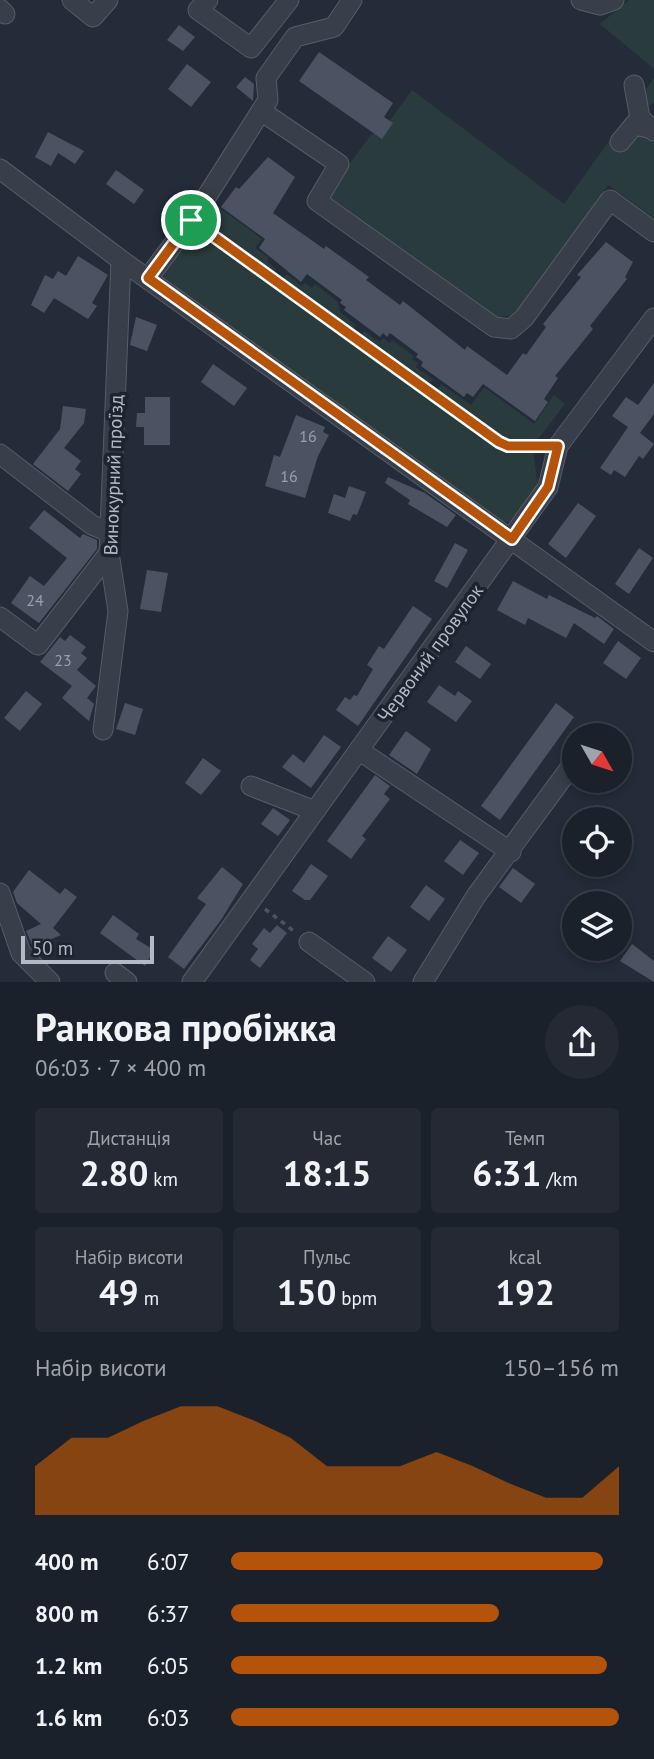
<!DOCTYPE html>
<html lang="uk">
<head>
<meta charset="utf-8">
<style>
  :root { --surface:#1b212b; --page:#242933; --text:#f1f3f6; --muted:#a0a3a9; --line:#393e47; --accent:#b45309 }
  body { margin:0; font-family:"PT Sans",sans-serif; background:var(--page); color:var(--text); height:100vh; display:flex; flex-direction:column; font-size:26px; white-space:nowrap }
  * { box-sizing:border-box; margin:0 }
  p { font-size:23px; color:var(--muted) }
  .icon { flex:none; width:38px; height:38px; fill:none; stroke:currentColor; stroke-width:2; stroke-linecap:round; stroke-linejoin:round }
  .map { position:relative; height:982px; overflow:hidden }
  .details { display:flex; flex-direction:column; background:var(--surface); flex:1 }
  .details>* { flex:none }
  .needle { width:46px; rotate:129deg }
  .controls { position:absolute; left:562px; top:723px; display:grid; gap:14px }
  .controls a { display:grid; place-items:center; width:70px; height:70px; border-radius:50%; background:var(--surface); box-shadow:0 4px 10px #0003,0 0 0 2px var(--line); font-size:35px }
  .scale { position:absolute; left:21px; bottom:18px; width:133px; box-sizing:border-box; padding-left:7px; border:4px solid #b3b9c6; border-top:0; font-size:19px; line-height:24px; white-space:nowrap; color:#b3b9c6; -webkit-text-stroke:5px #1d232f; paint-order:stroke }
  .pin { position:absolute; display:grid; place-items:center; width:60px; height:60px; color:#fff; margin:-30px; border:4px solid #fff; border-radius:50%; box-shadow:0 2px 7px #0007 }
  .round { display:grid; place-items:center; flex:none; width:74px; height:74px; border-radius:37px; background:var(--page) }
  .headline { display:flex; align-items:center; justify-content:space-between; height:119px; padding:0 35px }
  h1 { font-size:38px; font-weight:700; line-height:52px }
  .metrics { display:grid; grid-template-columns:repeat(3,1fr); gap:10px; height:119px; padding:7px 35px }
  .metrics div { display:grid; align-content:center; border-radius:7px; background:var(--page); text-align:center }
  .metrics b { font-size:35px; font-weight:700 }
  .metrics small { font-size:19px; font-weight:400 }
  .metrics p { font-size:19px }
  .chart { height:196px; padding:14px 35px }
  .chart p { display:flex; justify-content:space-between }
  .chart svg { width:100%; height:126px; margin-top:7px; fill:var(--accent); opacity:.7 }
  ul { padding:0 35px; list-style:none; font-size:23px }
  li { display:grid; grid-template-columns:112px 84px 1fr; align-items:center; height:52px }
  li i { height:18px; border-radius:9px; background:var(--accent) }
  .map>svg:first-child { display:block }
</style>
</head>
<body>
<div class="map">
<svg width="654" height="982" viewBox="0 0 654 982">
  <rect width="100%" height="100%" fill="#242c39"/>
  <g fill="#293b3d">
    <path d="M 629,0 L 654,0 L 654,69 L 600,24 Z"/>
    <path d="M 654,78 L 654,103 L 646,107 L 633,133 L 654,137 L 654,218 L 608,185 L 531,295 C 518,312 509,322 488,314 L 327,200 L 329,191 L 371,135 L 386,126 L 412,90 L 564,204 Z"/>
    <path d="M 216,205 L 262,239 L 255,248 L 269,258 L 267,261 L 276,269 L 271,276 L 200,224 Z"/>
    <path d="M 196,233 L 206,234 L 501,446 L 533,449 L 538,486 L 512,522 L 501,522 L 164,281 L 164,273 Z"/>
    <path d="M 286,274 L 302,286 L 305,283 L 312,288 L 315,284 L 338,302 L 340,312 L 356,325 L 350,333 L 279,282 Z"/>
    <path d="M 364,331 L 380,342 L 383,338 L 390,343 L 392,340 L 414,356 L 412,359 L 418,363 L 416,367 L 434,380 L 424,387 L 358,339 Z"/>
    <path d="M 441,384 L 471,405 L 484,387 L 534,424 L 554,395 L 565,404 L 535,443 L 502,442 L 433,394 Z"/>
  </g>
  <g fill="#4b5363">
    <path d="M 179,25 L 195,37 L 183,51 L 167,40 Z"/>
    <path d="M 319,52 L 393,103 L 384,117 L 393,123 L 382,139 L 299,81 Z"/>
    <path d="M 187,64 L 211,82 L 191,107 L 168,89 Z"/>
    <path d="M 245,77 L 254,84 L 253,101 L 236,87 Z"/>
    <path d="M 48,132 L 84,151 L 75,164 L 58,153 L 51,166 L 35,157 Z"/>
    <path d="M 268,157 L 295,177 L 273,213 L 324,249 L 326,246 L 369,277 L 366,280 L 400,305 L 403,301 L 465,350 L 467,346 L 507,375 L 523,353 L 526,355 L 546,327 L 543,324 L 581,277 L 577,275 L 606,242 L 633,262 L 625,277 L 627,279 L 590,326 L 593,329 L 555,376 L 558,378 L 544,399 L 548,402 L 535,421 L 483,384 L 473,397 L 467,393 L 464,397 L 421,366 L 423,362 L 416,357 L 418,354 L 390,333 L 387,337 L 383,333 L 380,337 L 344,310 L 346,307 L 340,303 L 342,300 L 307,274 L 301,282 L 259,248 L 265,239 L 221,207 L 236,187 L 239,189 Z"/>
    <path d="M 116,170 L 144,190 L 134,204 L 106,184 Z"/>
    <path d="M 78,256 L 108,275 L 92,303 L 97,306 L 88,319 L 54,298 L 44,313 L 31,305 L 45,275 L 53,279 L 58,271 L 66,276 Z"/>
    <path d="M 136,317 L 157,325 L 147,351 L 130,345 Z"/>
    <path d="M 213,364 L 247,388 L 234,406 L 201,382 Z"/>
    <path d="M 654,383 L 654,414 L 640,433 L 654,444 L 643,459 L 639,456 L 625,477 L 614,470 L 611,475 L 600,468 L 628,427 L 612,416 L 626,397 L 638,405 Z"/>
    <path d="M 145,397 L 170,397 L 170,445 L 144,445 L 144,427 L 136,427 L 137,413 L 145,413 Z"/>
    <path d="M 63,406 L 86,409 L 84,423 L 64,448 L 81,461 L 75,469 L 81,474 L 68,491 L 33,464 L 60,429 Z"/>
    <path d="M 296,415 L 325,427 L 323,432 L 329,435 L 318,456 L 305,498 L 265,486 L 274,455 L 280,457 Z"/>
    <path d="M 388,477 L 425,493 L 456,515 L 447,527 L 408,504 L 410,500 L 385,483 Z"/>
    <path d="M 349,486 L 366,492 L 357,515 L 353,514 L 350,521 L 328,513 L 334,494 L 345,498 Z"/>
    <path d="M 578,503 L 596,516 L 566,558 L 548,544 Z"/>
    <path d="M 44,510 L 80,538 L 83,534 L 97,540 L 97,549 L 39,623 L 11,603 L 30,576 L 44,586 L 67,558 L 29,528 Z"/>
    <path d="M 455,543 L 468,550 L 447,588 L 434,581 Z"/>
    <path d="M 639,548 L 653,558 L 629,594 L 615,584 Z"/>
    <path d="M 147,570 L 168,573 L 161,612 L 140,609 Z"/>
    <path d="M 513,581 L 547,599 L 549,595 L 595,618 L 597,616 L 614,629 L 604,644 L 574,623 L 566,638 L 528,618 L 525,625 L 497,610 Z"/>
    <path d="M 413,606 L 432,619 L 358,726 L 336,710 L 345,697 L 350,700 L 354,695 L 357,696 L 373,669 L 367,665 L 379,646 L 384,649 Z"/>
    <path d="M 70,635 L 86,647 L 81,653 L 87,658 L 77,670 L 96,686 L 87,698 L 94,704 L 89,721 L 62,698 L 72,686 L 40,662 L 60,637 L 65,641 Z"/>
    <path d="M 618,641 L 641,658 L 626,679 L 603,663 Z"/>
    <path d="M 466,646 L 491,664 L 480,679 L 455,662 Z"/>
    <path d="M 439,685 L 455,696 L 458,691 L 472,701 L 456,722 L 427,702 Z"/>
    <path d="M 26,691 L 42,704 L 20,731 L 4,718 Z"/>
    <path d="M 125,703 L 143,709 L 135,735 L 116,729 Z"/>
    <path d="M 556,703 L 574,717 L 500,820 L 481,806 Z"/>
    <path d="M 406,731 L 431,749 L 417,774 L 389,755 Z"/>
    <path d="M 324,735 L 341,747 L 311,788 L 282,767 L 293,754 L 304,763 Z"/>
    <path d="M 203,758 L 221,771 L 201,795 L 185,783 Z"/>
    <path d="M 375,775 L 390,786 L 384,794 L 390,799 L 362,836 L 366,839 L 351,859 L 327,841 Z"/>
    <path d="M 273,808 L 290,820 L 278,836 L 261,824 Z"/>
    <path d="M 460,840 L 479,853 L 463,875 L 444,861 Z"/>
    <path d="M 311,864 L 328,876 L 310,900 L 305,900 L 292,891 Z"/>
    <path d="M 222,867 L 243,884 L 221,920 L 184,969 L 168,957 L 206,904 L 197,898 Z"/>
    <path d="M 513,868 L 535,884 L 521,903 L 499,887 Z"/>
    <path d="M 29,870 L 60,894 L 65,888 L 77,897 L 53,928 L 61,935 L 33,947 L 26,931 L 41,924 L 17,903 L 13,892 Z"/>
    <path d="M 426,885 L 445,899 L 429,921 L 410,907 Z"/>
    <path d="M 113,915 L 139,934 L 136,939 L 154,950 L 145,966 L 100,933 Z"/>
    <path d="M 277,925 L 287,933 L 260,968 L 250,960 L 258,949 L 252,944 L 264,928 L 270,933 Z"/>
    <path d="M 388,936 L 407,950 L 391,972 L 372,958 Z"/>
    <path d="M 632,944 L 654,961 L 654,982 L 620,961 Z"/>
  </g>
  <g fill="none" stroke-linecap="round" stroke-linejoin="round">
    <defs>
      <g id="minor">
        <path d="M 72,0 L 93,17 L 108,0"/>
        <path d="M 208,0 L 198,10 L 251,48 L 289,0"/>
        <path d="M 581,0 L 600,5 L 614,0"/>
        <path d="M 0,9 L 5,14"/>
        <path d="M 634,85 L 640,118 L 654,131"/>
        <path d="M 261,111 L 339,164 L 317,201 L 494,327 L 511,329 L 524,318 L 610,200 L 654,232"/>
        <path d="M 620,142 L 634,125 L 649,128"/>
        <path d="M 0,169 L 121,260 L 654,642"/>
        <path d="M 148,278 L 191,221 L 268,100 L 266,78 L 295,37 L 334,27 L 352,0"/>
        <path d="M 0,454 L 92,525 L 109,532"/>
        <path d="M 0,617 L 38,645 L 109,553"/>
        <path d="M 103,730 L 118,611 L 109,553 L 121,260"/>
        <path d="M 360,751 L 511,852"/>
        <path d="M 251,786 L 315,811"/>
        <path d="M 0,893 L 21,953 L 50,982"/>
        <path d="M 309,942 L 365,982"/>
        <path d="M 115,973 L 127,982"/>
        <path d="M 192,982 L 548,487 L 558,446 L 654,318"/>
        <path d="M 423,982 L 476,896 L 572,765"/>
      </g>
    </defs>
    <use href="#minor" stroke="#565c68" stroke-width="21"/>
    <g stroke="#46565a" stroke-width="3.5" stroke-dasharray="5 5" stroke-linecap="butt">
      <path d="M 204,230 L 499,442 L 508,446 L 540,446"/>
      <path d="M 265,909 L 295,932"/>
    </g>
    <use href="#minor" stroke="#383e4a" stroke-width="19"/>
  </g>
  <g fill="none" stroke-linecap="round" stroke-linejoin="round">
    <defs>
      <path id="route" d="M 191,220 L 499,442 L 508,446 L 558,446 L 548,487 L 512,539 L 148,278 Z"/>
    </defs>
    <use href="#route" stroke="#fff" stroke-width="14"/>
    <use href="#route" stroke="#b45309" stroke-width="9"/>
  </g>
  <g text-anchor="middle" stroke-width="7" stroke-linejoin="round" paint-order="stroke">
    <g font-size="16" fill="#99a0ad">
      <text x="308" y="442">16</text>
      <text x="289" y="482">16</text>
      <text x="35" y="606">24</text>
      <text x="63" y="666">23</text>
    </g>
    <g font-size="19" fill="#b3b9c6" stroke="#1d232f">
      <text transform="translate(113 475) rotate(-88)" y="7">Винокурний проїзд</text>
      <text transform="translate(430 653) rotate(-54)" y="7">Червоний провулок</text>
    </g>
  </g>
</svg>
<div class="controls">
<a><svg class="needle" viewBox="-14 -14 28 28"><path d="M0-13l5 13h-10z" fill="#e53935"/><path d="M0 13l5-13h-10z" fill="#a0a3a9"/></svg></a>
<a><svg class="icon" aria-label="locate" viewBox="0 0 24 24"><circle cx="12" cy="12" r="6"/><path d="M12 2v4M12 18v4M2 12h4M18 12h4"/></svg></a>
<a><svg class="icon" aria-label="layers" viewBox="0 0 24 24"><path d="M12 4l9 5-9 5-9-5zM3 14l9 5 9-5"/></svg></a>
</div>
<div class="scale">50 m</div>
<div class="pin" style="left:191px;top:220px;background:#1e9e55"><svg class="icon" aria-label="arrive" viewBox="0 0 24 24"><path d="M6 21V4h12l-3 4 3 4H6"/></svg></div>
</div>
<section class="details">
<div class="headline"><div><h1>Ранкова пробіжка</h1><p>06:03 · 7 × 400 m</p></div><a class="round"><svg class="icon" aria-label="share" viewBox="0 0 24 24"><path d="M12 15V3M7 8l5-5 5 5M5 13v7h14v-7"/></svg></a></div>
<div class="metrics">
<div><p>Дистанція</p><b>2.80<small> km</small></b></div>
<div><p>Час</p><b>18:15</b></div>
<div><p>Темп</p><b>6:31<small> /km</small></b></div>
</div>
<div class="metrics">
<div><p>Набір висоти</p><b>49<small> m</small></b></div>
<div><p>Пульс</p><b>150<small> bpm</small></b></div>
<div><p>kcal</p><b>192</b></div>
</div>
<div class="chart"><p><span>Набір висоти</span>150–156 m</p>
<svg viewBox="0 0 160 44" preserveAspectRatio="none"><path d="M0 44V27L10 17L20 17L30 11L40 6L50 6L60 11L70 17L80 27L90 27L100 27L110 22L120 27L130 33L140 38L150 38L160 27V44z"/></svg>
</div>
<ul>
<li><b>400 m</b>6:07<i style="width:96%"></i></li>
<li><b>800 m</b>6:37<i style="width:69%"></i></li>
<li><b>1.2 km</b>6:05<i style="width:97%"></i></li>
<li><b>1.6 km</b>6:03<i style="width:100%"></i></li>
</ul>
</section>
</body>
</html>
